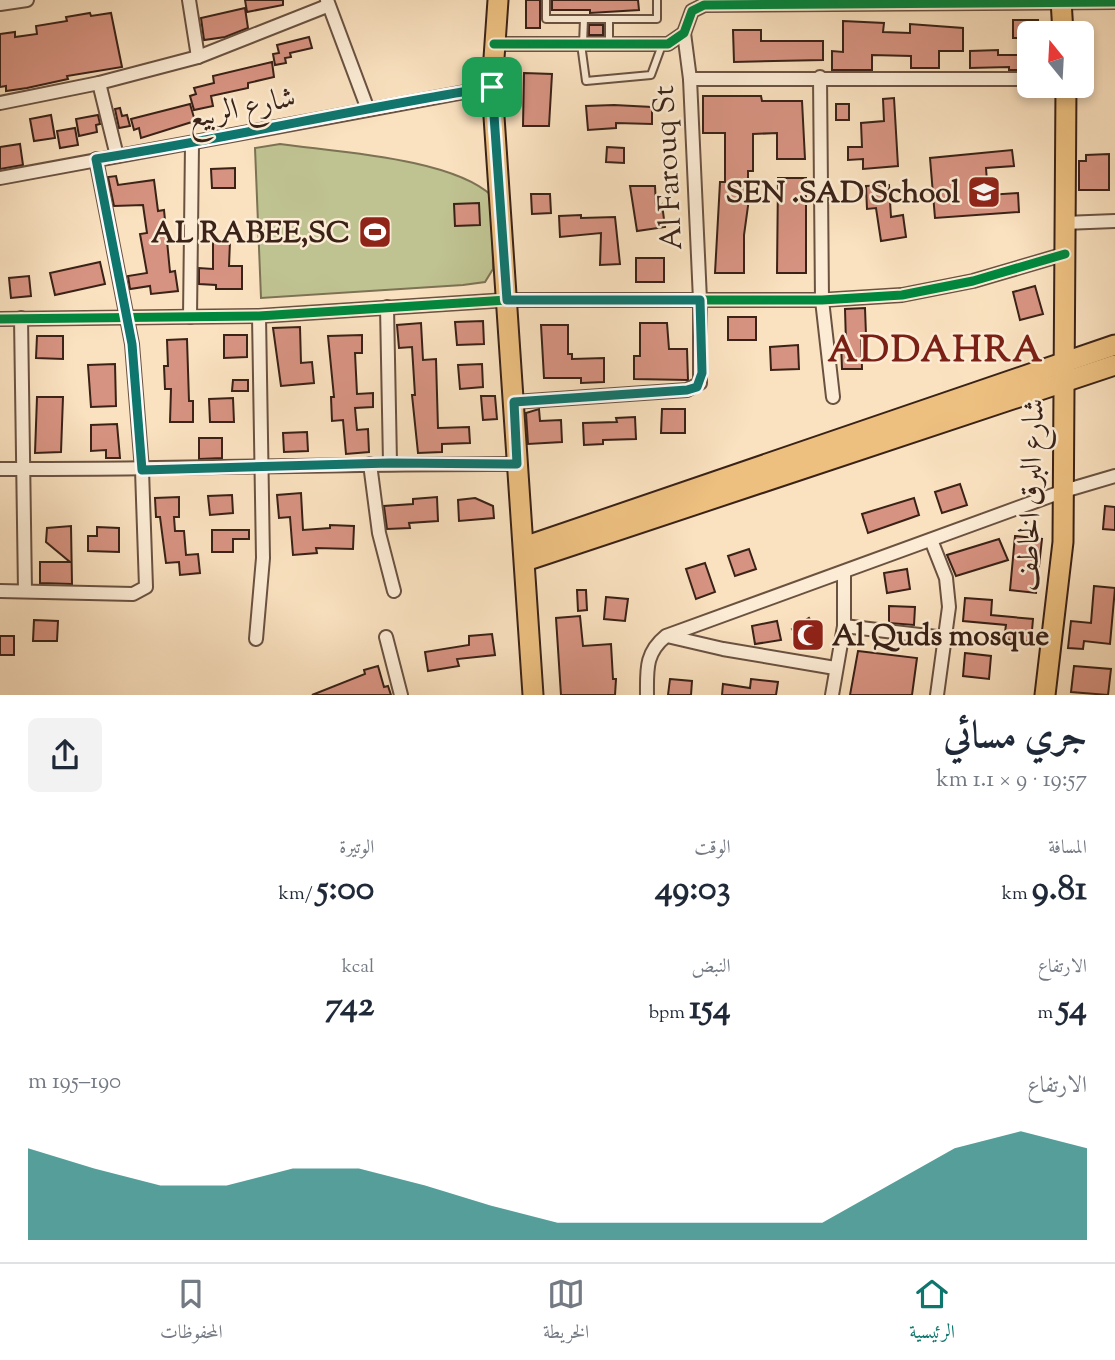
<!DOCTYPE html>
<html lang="ar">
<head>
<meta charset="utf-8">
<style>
  :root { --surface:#fff; --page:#f2f2f3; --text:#1f2937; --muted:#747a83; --line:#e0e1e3; --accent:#0f766e }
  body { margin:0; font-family:"Sorts Mill Goudy",Amiri,serif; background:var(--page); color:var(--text); direction:rtl; height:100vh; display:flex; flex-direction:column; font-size:26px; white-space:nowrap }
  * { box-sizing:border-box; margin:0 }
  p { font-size:23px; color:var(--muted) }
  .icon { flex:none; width:38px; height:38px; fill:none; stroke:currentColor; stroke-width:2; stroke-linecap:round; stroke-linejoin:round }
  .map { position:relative; height:695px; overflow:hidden; direction:ltr }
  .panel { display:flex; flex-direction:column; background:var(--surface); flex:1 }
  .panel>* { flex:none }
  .needle { width:46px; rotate:342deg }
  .tools { position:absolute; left:1017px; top:21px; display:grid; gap:14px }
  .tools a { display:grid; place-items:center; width:77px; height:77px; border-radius:10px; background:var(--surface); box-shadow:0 4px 10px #0003; font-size:35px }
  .pin { position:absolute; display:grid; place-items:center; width:60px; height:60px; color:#fff; margin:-30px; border-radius:14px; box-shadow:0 4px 10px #0006 }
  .round { display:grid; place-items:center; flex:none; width:74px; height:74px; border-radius:10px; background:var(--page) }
  .head { display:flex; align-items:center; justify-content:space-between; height:119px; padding:0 28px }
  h1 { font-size:38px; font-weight:800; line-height:52px }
  .figures { display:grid; grid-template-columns:repeat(3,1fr); gap:10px; height:119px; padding:7px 28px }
  .figures div { display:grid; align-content:center }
  .figures b { font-size:35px; font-weight:800 }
  .figures small { font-size:19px; font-weight:400 }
  .figures p { font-size:19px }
  .chart { height:196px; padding:14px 28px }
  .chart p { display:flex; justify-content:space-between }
  .chart svg { width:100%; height:126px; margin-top:7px; fill:var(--accent); opacity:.7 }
  .menu { display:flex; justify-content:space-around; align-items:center; height:98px; border-top:2px solid var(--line); background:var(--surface); font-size:19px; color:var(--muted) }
  .menu a { display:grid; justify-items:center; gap:4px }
  .menu .on { color:var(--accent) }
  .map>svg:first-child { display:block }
</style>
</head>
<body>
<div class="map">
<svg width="1115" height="695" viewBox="0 0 1115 695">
  <rect width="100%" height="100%" fill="#fae1bf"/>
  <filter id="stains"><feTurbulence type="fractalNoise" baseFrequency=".00286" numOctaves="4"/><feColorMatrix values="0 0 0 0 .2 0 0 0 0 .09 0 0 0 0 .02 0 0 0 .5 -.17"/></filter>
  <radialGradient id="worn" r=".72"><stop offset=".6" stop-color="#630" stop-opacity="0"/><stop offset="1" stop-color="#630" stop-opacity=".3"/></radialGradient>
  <path fill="#bfc291" stroke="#7c7254" stroke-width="2" d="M 280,144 C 336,152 452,158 492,196 L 493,269 L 485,282 L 463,285 L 261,298 L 255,148 Z"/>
  <g fill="#d79381" stroke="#3a2217" stroke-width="2">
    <path d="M 245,0 L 283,0 L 283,5 L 247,12 Z"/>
    <rect x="526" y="0" width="14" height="28"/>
    <path d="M 552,0 L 638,0 L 639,10 L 590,13 L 590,10 L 552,10 Z"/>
    <path d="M 245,8 L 248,28 L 225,37 L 204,40 L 201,18 Z"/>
    <path d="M 90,13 L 91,16 L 111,13 L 122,67 L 67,76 L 68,79 L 27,88 L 6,91 L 6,86 L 0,87 L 0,34 L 15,32 L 15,37 L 37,34 L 36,26 L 67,21 L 66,17 Z"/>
    <path d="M 1013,20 L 1038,20 L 1038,33 L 1029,33 L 1029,38 L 1013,38 Z"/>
    <path d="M 843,21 L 884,23 L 883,32 L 910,33 L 910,24 L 963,28 L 963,51 L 939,51 L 939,68 L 911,68 L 911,56 L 872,55 L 872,70 L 832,70 L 832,51 L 843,52 Z"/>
    <rect x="589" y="25" width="14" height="10"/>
    <path d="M 733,30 L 761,30 L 761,41 L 823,41 L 823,60 L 734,62 Z"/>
    <path d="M 309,37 L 312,48 L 290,53 L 291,57 L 285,58 L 286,63 L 275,65 L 273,54 L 279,53 L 277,45 Z"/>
    <path d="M 998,50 L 998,55 L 1023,55 L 1023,70 L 1009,70 L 1009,67 L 970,68 L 970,51 Z"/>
    <path d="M 272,62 L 274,77 L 248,83 L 248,88 L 211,96 L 213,106 L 194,110 L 190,96 L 196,94 L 194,88 L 214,83 L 213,76 Z"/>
    <path d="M 524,73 L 552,74 L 549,126 L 523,126 Z"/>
    <path d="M 703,96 L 761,96 L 762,101 L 802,101 L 805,159 L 777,159 L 777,133 L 753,134 L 753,171 L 748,171 L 748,206 L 744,235 L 744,273 L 715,273 L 720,182 L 725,182 L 725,133 L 703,133 Z"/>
    <path d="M 894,98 L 898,166 L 863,169 L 863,159 L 848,160 L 848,147 L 862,147 L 861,123 L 884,121 L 883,99 Z"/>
    <path d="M 190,104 L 195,121 L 141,138 L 139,128 L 134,130 L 131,119 Z"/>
    <rect x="836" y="104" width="13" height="16"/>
    <path d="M 614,105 L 652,107 L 652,124 L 616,123 L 616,128 L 588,130 L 586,106 Z"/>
    <path d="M 120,108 L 122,116 L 127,115 L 130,126 L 119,128 L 115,109 Z"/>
    <path d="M 51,115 L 55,138 L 34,141 L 30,119 Z"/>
    <path d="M 98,115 L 100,124 L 96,125 L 97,132 L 79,136 L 76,119 Z"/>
    <path d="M 75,128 L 78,145 L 60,148 L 57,131 Z"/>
    <path d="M 20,144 L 23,165 L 0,169 L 0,147 Z"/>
    <path d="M 607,147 L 624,148 L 624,163 L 606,162 Z"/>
    <path d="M 1012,150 L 1014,166 L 986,168 L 988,195 L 1018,193 L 1019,212 L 935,218 L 930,158 Z"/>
    <path d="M 1109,154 L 1109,190 L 1079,190 L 1079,161 L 1086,161 L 1086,155 Z"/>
    <path d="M 235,168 L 235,188 L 212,188 L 211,169 Z"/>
    <path d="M 116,176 L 118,185 L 154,180 L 158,211 L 164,210 L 170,272 L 175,271 L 178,291 L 151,294 L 150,286 L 130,289 L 128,276 L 147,273 L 140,234 L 147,233 L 143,205 L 114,206 L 108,177 Z"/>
    <path d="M 778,178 L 806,178 L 806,273 L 777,273 Z"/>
    <path d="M 889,185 L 891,217 L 903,215 L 906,237 L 881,241 L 876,208 L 867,209 L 866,186 Z"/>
    <path d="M 630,186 L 655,186 L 656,205 L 662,204 L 665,227 L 637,231 Z"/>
    <path d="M 531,194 L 550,194 L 551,213 L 532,214 Z"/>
    <path d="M 479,203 L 480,225 L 455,226 L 454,204 Z"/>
    <path d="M 581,215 L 581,218 L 615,217 L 620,264 L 600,265 L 601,233 L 560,237 L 559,216 Z"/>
    <path d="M 213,241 L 230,241 L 229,266 L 242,266 L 242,289 L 216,289 L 216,285 L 199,284 L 199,268 L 213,269 Z"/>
    <rect x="636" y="258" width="28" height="24"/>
    <path d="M 100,262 L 105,284 L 55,295 L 50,273 Z"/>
    <path d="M 29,276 L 31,296 L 11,298 L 9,278 Z"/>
    <path d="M 1035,286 L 1043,314 L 1020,320 L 1013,292 Z"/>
    <path d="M 865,308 L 866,335 L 861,335 L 862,369 L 842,369 L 841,343 L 846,343 L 845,309 Z"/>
    <rect x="728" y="317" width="28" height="23"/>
    <path d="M 483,321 L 484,344 L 457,345 L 455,322 Z"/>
    <path d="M 421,323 L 423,360 L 436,359 L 438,428 L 469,427 L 470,443 L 442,444 L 442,452 L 418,453 L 412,395 L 415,395 L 412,347 L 399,348 L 397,325 Z"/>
    <path d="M 640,323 L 667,323 L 669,349 L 687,349 L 688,380 L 634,379 L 634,356 L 640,356 Z"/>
    <path d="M 541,325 L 568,325 L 568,354 L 572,354 L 572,359 L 604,358 L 604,382 L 581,383 L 581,378 L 544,378 Z"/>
    <path d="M 300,327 L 301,363 L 312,362 L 314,383 L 281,386 L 273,328 Z"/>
    <path d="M 224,335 L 247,335 L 247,357 L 224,358 Z"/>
    <path d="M 362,335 L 362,353 L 355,353 L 357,394 L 373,393 L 373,407 L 355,408 L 357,430 L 368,429 L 369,452 L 346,454 L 343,420 L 332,421 L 331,397 L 334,397 L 328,336 Z"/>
    <path d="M 37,336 L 63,336 L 63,359 L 36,358 Z"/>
    <path d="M 187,339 L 189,401 L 193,401 L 193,422 L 170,422 L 171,389 L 165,389 L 164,366 L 168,366 L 167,340 Z"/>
    <path d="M 798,345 L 799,369 L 771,370 L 770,347 Z"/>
    <path d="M 115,364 L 116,406 L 91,407 L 88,365 Z"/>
    <path d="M 482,364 L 483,387 L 460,389 L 458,365 Z"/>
    <path d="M 233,380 L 248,380 L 248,391 L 232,391 Z"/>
    <path d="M 481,396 L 495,396 L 497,419 L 483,420 Z"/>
    <path d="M 37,397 L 63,397 L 61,452 L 35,453 Z"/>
    <path d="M 233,398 L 234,422 L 210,422 L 209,399 Z"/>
    <path d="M 539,409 L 540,421 L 561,420 L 562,442 L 528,444 L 526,413 Z"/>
    <path d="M 662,409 L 685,409 L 685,433 L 661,433 Z"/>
    <path d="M 635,417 L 636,439 L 603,440 L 603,444 L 584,445 L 583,423 L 617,422 L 616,418 Z"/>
    <path d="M 117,424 L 120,458 L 106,458 L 106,450 L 91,451 L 91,425 Z"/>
    <path d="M 307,432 L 308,451 L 284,452 L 283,433 Z"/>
    <path d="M 199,438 L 222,438 L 222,458 L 199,459 Z"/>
    <path d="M 960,484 L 967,505 L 942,513 L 935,492 Z"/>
    <path d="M 301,493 L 303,530 L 330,528 L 330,525 L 354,526 L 353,549 L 316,548 L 317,553 L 293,555 L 290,517 L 279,518 L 277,495 Z"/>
    <path d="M 232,495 L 233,513 L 210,515 L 208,496 Z"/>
    <path d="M 179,497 L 179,517 L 174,517 L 175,531 L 184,531 L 186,555 L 198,554 L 200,573 L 180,575 L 179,562 L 166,563 L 160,517 L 156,517 L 155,498 Z"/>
    <path d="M 437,497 L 438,521 L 409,523 L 410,528 L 387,529 L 384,506 L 413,504 L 413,499 Z"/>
    <path d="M 475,498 L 493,506 L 494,518 L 459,521 L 458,500 Z"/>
    <path d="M 914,498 L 919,515 L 868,533 L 862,514 Z"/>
    <path d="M 1105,506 L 1115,507 L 1115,530 L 1103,529 Z"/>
    <path d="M 71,526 L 72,584 L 40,583 L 40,562 L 70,562 L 46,542 L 47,528 Z"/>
    <path d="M 97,527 L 119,528 L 119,552 L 88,551 L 88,536 L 97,536 Z"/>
    <path d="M 212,530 L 249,530 L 249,539 L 233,539 L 233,552 L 212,552 Z"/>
    <path d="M 1015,536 L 1042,539 L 1036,593 L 1010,590 Z"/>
    <path d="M 999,539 L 1008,560 L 956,576 L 947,555 Z"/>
    <path d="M 749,549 L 756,569 L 735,576 L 728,556 Z"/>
    <path d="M 705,563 L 715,592 L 696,599 L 686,569 Z"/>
    <path d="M 907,569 L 910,589 L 887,593 L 884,573 Z"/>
    <path d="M 1094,586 L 1115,588 L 1110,644 L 1084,641 L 1083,649 L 1068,648 L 1071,621 L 1091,623 Z"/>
    <path d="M 577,590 L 586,590 L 587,610 L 578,611 Z"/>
    <path d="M 606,597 L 628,599 L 625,621 L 604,619 Z"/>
    <path d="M 965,598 L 992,600 L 991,615 L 1033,619 L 1031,642 L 1004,639 L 1006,625 L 963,621 Z"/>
    <path d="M 889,606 L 915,607 L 914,625 L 889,623 Z"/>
    <path d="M 580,616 L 583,646 L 611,644 L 613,679 L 616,679 L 615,695 L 561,695 L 556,618 Z"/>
    <path d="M 809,618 L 821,636 L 804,648 L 792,629 Z"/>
    <path d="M 34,620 L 58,621 L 57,641 L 33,641 Z"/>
    <path d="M 777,621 L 781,640 L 755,644 L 752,626 Z"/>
    <path d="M 492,634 L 495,655 L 457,659 L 459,666 L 428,671 L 425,652 L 469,645 L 469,636 Z"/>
    <rect x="0" y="636" width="14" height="19"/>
    <path d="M 858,651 L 917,658 L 912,695 L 850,695 Z"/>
    <path d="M 965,653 L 991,656 L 989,679 L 963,676 Z"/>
    <path d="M 378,666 L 384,687 L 388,686 L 391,695 L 312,695 L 365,674 L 364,670 Z"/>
    <path d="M 1074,666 L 1111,669 L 1108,695 L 1071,692 Z"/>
    <path d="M 670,679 L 692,681 L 691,695 L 668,695 Z"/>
    <path d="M 751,679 L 778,682 L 776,695 L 722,695 L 723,684 L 750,688 Z"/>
  </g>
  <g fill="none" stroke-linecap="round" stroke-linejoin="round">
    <defs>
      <g id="lane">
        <path d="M 546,0 L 546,19 L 657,19 L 657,0"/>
        <path d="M 609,19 L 609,44"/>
        <path d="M 581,44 L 586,81 L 651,75 L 662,45"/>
        <path d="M 583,44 L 584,19"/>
      </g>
      <g id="street">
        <path d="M 189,0 L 198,57"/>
        <path d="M 327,0 L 367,107"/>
        <path d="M 0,4 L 27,0"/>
        <path d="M 494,44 L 668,44 L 684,33 L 692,11 L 704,5 L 1115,2"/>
        <path d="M 820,77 L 822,300 L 833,397"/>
        <path d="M 690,79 L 1029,79"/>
        <path d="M 99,83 L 117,156"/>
        <path d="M 0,103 L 99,83 L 198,57 L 327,6"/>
        <path d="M 0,178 L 492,87"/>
        <path d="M 1064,223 L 1115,221"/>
        <path d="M 387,307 L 390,463"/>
        <path d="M 190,317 L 192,144"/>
        <path d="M 21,318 L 25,591"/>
        <path d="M 0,319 L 259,316 L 507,300 L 822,300 L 902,295 L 973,281 L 1065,254"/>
        <path d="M 514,402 L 687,390 L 700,383 L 700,300 L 690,79 L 684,33"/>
        <path d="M 370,464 L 379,533 L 394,591"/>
        <path d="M 0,469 C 173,470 345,463 517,464"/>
        <path d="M 931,540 L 946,578 L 949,607 L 937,695"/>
        <path d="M 0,591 L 133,594 L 146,587 L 142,470 L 132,344 L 96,159"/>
        <path d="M 844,626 L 945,638"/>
        <path d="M 667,636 L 723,649 L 835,668"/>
        <path d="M 386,637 L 401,695"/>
        <path d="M 256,639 L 263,558 L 259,316"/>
        <path d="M 647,695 C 647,670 645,653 666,636 L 1064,491 L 1115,476"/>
        <path d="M 832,695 L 844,626 L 844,573"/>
      </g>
      <g id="primary">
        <path d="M 498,0 L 492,87 L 533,695"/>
        <path d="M 1061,0 L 1063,33"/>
        <path d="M 524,547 L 1115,345"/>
        <path d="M 525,561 L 1115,365"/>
        <path d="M 1045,695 L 1063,542 L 1066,86"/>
      </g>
    </defs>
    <use href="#lane" stroke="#6a5241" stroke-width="10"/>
    <use href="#street" stroke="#6a5241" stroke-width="16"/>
    <use href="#primary" stroke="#3a2217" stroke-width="23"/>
    <use href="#lane" stroke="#fcecd5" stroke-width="6"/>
    <use href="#street" stroke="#fcecd5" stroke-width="12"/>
    <use href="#primary" stroke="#edc080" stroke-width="19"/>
    <defs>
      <g id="cycleway">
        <path d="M 494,44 L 668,44 L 684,33 L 692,11 L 704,5 L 1115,2"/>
        <path d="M 0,319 L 259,316 L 507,300 L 822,300 L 902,295 L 973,281 L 1065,254"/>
      </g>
    </defs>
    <use href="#cycleway" stroke="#fcecd5" stroke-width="13"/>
    <use href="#cycleway" stroke="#00873e" stroke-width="9"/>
  </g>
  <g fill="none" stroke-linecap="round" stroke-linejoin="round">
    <defs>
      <path id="route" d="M 492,87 L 507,300 L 700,300 L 702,373 L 697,387 L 687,390 L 514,402 L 517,464 L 390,463 L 142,470 L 132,344 L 96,159 C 229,138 360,108 492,87 Z"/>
    </defs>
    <use href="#route" stroke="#fff" stroke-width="14"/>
    <use href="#route" stroke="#0f766e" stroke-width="9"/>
  </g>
  <defs>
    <symbol id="school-square" viewBox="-11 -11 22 22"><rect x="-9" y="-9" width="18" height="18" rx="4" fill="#8f2418" stroke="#fcecd5"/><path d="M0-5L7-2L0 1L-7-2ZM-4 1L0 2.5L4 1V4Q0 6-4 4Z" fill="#fff"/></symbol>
    <symbol id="stadium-square" viewBox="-11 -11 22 22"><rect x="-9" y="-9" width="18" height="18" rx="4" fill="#8f2418" stroke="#fcecd5"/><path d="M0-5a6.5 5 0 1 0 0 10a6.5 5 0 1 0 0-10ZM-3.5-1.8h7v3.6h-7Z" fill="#fff"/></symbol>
    <symbol id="mosque-square" viewBox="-11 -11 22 22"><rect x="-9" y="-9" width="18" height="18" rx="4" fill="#8f2418" stroke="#fcecd5"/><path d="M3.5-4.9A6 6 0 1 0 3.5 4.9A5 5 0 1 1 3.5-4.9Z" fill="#fff"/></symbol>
  </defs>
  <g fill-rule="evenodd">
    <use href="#school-square" x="965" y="173" width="38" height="38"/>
    <use href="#stadium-square" x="356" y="213" width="38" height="38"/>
    <use href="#mosque-square" x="789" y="616" width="38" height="38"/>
  </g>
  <g text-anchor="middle" stroke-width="5" stroke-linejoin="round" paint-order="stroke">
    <g font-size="30" fill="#3a2217" stroke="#fcecd5">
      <text transform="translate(241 107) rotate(-12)" y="10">شارع الربيع</text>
      <text transform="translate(667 168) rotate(-93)" y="10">Al Farouq St</text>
      <text transform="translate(1030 495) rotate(-88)" y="10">شارع البرق الخاطف</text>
    </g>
    <g font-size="30" font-weight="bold" fill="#3a2217" stroke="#fcecd5" text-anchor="end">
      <text x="960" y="202">SEN .SAD School</text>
      <text x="350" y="242">AL RABEE,SC</text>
      <text x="832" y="645" text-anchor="start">Al Quds mosque</text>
    </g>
    <g font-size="37" font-weight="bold" letter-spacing="2" fill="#7a1f14" stroke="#fcecd5">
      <text x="936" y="361">ADDAHRA</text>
    </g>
  </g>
  <rect width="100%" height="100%" filter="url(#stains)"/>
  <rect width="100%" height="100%" fill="url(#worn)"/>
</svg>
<div class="tools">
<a><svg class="needle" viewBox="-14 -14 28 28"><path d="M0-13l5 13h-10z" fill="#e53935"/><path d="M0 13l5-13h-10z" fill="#747a83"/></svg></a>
</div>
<div class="pin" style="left:492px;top:87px;background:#1e9e55"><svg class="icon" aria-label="arrive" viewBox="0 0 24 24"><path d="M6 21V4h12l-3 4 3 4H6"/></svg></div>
</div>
<section class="panel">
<div class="head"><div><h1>جري مسائي</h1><p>19:57 · 9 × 1.1 km</p></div><a class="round"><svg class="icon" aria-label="share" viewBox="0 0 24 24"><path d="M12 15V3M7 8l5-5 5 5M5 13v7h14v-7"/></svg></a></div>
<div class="figures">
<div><p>المسافة</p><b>9.81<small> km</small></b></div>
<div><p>الوقت</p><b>49:03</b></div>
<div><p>الوتيرة</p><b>5:00<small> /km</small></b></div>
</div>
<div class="figures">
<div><p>الارتفاع</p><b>54<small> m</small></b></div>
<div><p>النبض</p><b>154<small> bpm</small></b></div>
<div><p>kcal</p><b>742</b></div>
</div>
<div class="chart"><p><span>الارتفاع</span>190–195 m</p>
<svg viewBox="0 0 160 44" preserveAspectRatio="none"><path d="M0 44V12L10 19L20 25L30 25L40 19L50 19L60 25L70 32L80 38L90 38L100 38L110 38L120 38L130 25L140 12L150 6L160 12V44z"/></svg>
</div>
</section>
<nav class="menu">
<a class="on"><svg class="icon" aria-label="home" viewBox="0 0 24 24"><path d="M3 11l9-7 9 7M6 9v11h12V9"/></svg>الرئيسية</a>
<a><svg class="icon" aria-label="map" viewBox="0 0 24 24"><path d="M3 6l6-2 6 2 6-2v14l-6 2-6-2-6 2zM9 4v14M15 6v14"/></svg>الخريطة</a>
<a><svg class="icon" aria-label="saved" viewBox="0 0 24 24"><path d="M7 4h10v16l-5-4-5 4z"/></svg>المحفوظات</a>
</nav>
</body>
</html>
